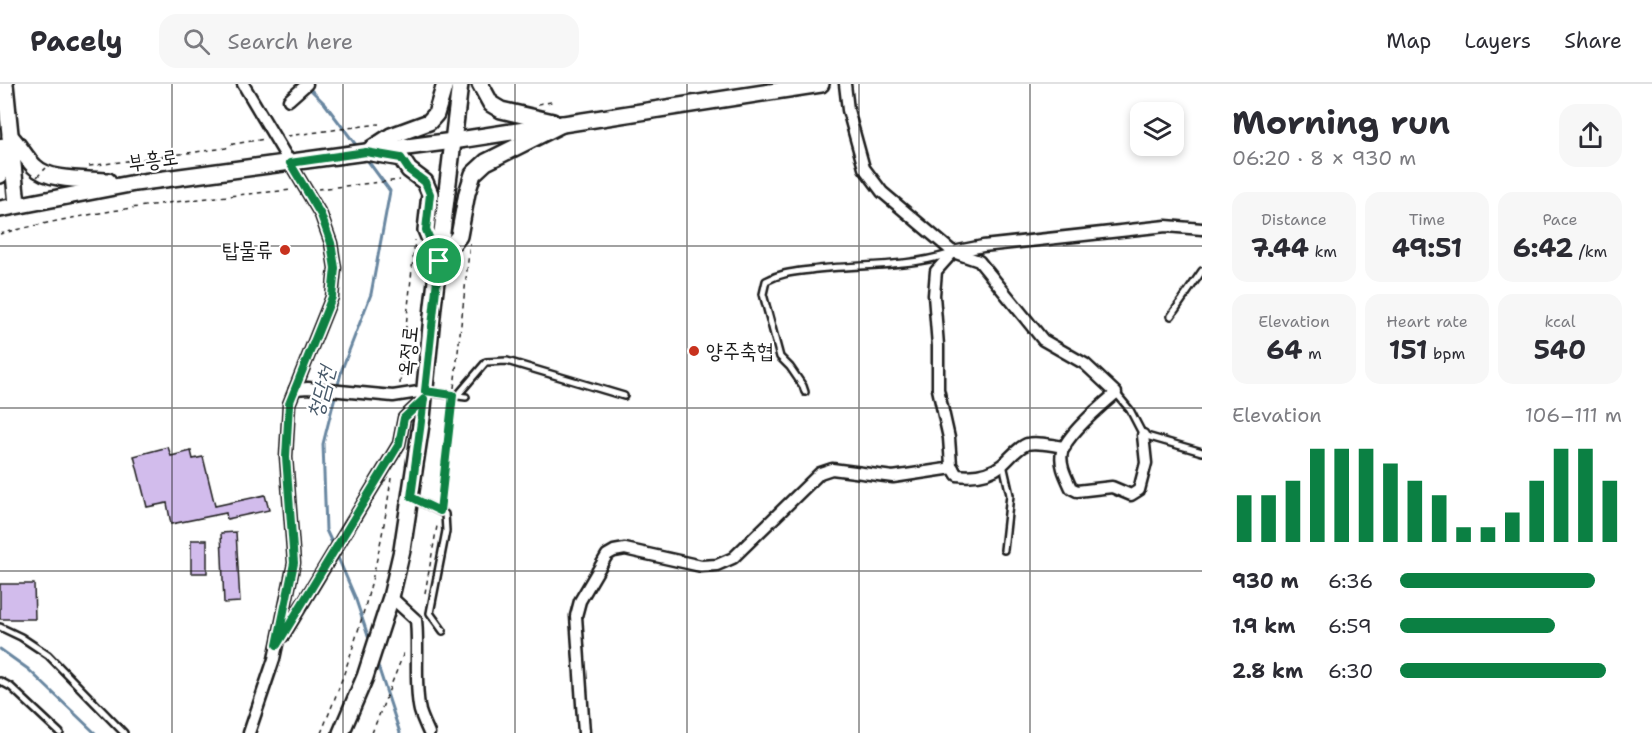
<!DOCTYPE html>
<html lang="en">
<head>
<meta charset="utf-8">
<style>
  :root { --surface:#fff; --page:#f7f7f7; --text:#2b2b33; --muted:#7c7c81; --line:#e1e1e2; --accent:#0b8043 }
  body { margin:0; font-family:"Shantell Sans","Poor Story",sans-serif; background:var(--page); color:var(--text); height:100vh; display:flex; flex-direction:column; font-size:22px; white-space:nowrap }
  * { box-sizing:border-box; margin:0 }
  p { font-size:20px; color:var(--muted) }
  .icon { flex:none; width:33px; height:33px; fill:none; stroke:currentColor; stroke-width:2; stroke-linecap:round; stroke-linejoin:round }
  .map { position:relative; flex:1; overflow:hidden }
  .drawer { display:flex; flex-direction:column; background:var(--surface); width:450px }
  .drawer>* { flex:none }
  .controls { position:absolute; left:1130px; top:18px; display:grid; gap:12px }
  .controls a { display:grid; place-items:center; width:54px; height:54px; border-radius:12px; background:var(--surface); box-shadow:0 3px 9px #0003; font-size:30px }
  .pin { position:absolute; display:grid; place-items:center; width:51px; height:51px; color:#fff; margin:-26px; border:3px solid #fff; border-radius:50%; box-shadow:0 2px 6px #0007 }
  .round { display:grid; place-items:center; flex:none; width:63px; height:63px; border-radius:18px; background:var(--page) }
  .overview { display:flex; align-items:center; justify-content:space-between; height:102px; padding:0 30px }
  h1 { font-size:33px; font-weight:700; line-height:45px }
  .figures { display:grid; grid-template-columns:repeat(3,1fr); gap:9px; height:102px; padding:6px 30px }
  .figures div { display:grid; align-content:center; border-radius:15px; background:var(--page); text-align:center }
  .figures b { font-size:26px; font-weight:700 }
  .figures small { font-size:16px; font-weight:400 }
  .figures p { font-size:16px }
  .chart { height:168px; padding:12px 30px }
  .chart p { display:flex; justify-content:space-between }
  .chart svg { width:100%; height:108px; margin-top:6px; stroke:var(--accent); stroke-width:6 }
  ul { padding:0 30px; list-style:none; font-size:20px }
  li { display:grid; grid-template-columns:96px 72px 1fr; align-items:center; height:45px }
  li i { height:15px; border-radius:8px; background:var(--accent) }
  header { display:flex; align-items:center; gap:36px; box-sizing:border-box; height:84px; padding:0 30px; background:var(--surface); border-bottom:2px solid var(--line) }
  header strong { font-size:28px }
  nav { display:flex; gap:33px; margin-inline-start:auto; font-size:21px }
  .search { width:420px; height:54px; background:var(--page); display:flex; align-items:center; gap:15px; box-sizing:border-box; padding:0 21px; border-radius:18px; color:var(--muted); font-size:22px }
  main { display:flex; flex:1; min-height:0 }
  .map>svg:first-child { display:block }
</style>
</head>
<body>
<header>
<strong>Pacely</strong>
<div class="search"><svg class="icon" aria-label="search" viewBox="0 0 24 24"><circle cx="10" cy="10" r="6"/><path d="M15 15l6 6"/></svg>Search here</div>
<nav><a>Map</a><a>Layers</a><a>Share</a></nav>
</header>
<main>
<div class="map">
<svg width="1202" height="649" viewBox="0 0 1202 649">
  <rect width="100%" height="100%" fill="#fff"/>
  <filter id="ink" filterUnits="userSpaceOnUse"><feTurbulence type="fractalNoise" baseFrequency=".0167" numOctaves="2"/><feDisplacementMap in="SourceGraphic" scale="12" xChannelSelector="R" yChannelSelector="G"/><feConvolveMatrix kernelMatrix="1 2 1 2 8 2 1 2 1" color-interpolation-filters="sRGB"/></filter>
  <g filter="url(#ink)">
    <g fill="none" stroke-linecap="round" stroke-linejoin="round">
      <g stroke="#6987a1" stroke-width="3">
        <path d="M 308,3 L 325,20 L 359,65"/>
        <path d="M 334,463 L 326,446 L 323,360 L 342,285 L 371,210 L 390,107 L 365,73"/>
        <path d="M 336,469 L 355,513 L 370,558"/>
        <path d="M 0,565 L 28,585 L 95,649"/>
        <path d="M 376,576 L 400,649"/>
      </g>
    </g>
    <g fill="#d2bcec" stroke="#1c1c1c" stroke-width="1.5">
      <path d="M 168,363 L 171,372 L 191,367 L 193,375 L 203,373 L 215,422 L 265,411 L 269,426 L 227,435 L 226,429 L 171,440 L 167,419 L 147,423 L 134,372 Z"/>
      <path d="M 236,448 L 240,518 L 224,519 L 221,449 Z"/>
      <rect x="191" y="456" width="16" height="33"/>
      <path d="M 0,500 L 34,500 L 35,535 L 0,535 Z"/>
    </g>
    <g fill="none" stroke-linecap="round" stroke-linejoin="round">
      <defs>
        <g id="lane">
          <path d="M 1171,232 L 1202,187"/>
          <path d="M 427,308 L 466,313"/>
          <path d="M 805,308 L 803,302 L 790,283 L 780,273 L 763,210 L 766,197 C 780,189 794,188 810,186 C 856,180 905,184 949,170"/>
          <path d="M 1116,309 L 1130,326 L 1143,351 L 1202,368"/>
          <path d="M 457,312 L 486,278 L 507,277 L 624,312"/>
          <path d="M 1003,380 L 1010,411 L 1004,466"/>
          <path d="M 413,414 L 445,430 L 446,447 L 430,529 L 443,547"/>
          <path d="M 0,543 L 21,553 L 48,571 L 124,649"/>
          <path d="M 0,597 L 11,603 L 60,649"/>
        </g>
        <g id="street">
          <path d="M 243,0 L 321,131 L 331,159 L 335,184 L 332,213 L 289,320 L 286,373 L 294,479 L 274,575 L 249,649"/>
          <path d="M 845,0 L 848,26 L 864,84 L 882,108 L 953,168 L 979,177 L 1043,256 L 1085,280 L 1116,309 C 1102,321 1067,350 1062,368 C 1059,380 1066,393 1071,404 L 1077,407 L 1112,403 L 1131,411 L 1139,406 L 1146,379 L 1143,351"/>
          <path d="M 289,16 L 307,0"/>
          <path d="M 295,305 L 308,304 L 393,312 L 425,307"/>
          <path d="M 1065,363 C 1053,362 1039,357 1027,360 C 1017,364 1010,374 1002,381 C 989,391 973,393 957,391 L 951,381 L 949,354 L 938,305 L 938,262 L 934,211 L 936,187 L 953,168 L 983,162 L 1166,142 L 1202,145"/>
          <path d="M 391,513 L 416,536 C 419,564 414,602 420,627 C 422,634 426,642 429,649"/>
          <path d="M 283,552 L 399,360 L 404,334 L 424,315"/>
          <path d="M 584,649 L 576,532 L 580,517 L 607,471 L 614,467 L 625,465 L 701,482 L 717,481 L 733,474 L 820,389 L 832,385 L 893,393 L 953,384"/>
        </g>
        <g id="secondary">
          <path d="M 5,0 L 17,120"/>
          <path d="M 480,0 L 491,20 L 501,26 L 553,38"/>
          <path d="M 10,52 C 19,61 25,73 34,82 C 49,98 88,95 108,97"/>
          <path d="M 371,65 L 391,52 L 429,38 L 436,30 L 445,0"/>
          <path d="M 384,66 L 453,57 L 821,0"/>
          <path d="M 0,91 L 3,80 L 4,62"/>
          <path d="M 0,125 L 135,99 L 366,68 L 401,74 L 409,86 L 425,98 L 430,110 L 426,146 L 439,177 L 459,152 L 467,109 L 473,90 L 486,78 L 562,40"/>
          <path d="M 341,649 L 365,593 L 391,513 L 402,466 L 422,334 L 433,222 L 460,0"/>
        </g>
      </defs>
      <use href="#lane" stroke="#1c1c1c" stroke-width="10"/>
      <use href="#street" stroke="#1c1c1c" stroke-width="15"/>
      <use href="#secondary" stroke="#1c1c1c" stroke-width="20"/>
      <g stroke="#1c1c1c" stroke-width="1.5" stroke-dasharray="4.5 4.5" stroke-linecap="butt">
        <path d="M 538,20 L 552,18"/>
        <path d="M 287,52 L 379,40"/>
        <path d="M 89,82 L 226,64 L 233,60 L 265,55"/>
        <path d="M 318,105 L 400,96"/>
        <path d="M 0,150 C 93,126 197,114 292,106"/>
        <path d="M 400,300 L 415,156"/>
        <path d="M 454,304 L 470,159"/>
        <path d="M 440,420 L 452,320"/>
        <path d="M 425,509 L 437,442"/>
        <path d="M 321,649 C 355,568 380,482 391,394"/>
        <path d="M 372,649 L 405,566"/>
      </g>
      <use href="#lane" stroke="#fff" stroke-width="5"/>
      <use href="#street" stroke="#fff" stroke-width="10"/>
      <use href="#secondary" stroke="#fff" stroke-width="15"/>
      <path stroke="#1c1c1c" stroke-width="1.5" stroke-dasharray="4.5 4.5" stroke-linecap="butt" d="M 37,93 L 46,84"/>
    </g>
  </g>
  <g fill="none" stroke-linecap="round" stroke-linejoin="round" filter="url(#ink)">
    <defs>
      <path id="route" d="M 366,68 L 401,74 L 409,86 L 425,98 L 430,110 L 426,146 L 439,177 L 425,307 L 453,311 L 440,427 L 411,413 L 424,315 L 404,334 L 399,360 L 277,561 L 294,479 L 286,373 L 289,320 L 332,213 L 335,184 L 331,159 L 321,131 L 290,79 Z"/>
    </defs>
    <use href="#route" stroke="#fff" stroke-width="12"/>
    <use href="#route" stroke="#0b8043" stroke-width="8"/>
  </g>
  <path fill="none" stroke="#1c1c1c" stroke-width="1.5" stroke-opacity="0.55" d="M 172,0 L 172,649M 343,0 L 343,649M 515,0 L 515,649M 687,0 L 687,649M 859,0 L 859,649M 1030,0 L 1030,649M 0,162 L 1202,162M 0,324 L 1202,324M 0,487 L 1202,487"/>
  <g fill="#c8321e" stroke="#fff" stroke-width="2">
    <circle cx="285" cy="166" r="6"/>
    <circle cx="694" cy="267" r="6"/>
  </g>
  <g text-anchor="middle" stroke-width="4.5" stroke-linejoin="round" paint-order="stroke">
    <g font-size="21" fill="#1c1c1c" stroke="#fff">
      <text transform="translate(153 76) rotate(-8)" y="7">부흥로</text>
      <text transform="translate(408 267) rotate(-84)" y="7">옥정로</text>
    </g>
    <g font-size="21" fill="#1c1c1c" stroke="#fff" text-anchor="end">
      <text x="273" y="173">탑물류</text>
      <text x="706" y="274" text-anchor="start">양주축협</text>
    </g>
    <g font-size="22" font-style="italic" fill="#495a6a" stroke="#fff">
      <text transform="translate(320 308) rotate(-75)" y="8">청담천</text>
    </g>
  </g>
</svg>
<div class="controls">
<a><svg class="icon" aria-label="layers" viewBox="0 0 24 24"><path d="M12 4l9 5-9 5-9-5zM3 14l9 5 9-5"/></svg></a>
</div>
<div class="pin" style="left:439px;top:177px;background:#1e9e55"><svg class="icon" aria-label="arrive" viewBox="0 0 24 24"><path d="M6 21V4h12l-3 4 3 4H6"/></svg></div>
</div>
<section class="drawer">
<div class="overview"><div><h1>Morning run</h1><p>06:20 · 8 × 930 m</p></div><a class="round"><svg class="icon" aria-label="share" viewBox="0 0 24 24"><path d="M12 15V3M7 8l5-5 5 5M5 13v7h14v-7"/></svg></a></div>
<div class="figures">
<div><p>Distance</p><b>7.44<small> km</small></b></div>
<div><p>Time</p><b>49:51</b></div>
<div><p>Pace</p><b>6:42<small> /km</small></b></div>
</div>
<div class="figures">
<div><p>Elevation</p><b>64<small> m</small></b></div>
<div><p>Heart rate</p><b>151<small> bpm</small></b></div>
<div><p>kcal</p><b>540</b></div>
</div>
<div class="chart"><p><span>Elevation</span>106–111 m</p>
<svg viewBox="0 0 160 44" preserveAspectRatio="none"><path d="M5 44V25M15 44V25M25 44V19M35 44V6M45 44V6M55 44V6M65 44V12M75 44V19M85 44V25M95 44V38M105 44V38M115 44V32M125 44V19M135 44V6M145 44V6M155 44V19"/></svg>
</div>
<ul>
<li><b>930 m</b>6:36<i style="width:88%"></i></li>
<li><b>1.9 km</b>6:59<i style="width:70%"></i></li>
<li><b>2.8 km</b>6:30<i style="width:93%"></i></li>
</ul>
</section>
</main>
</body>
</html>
